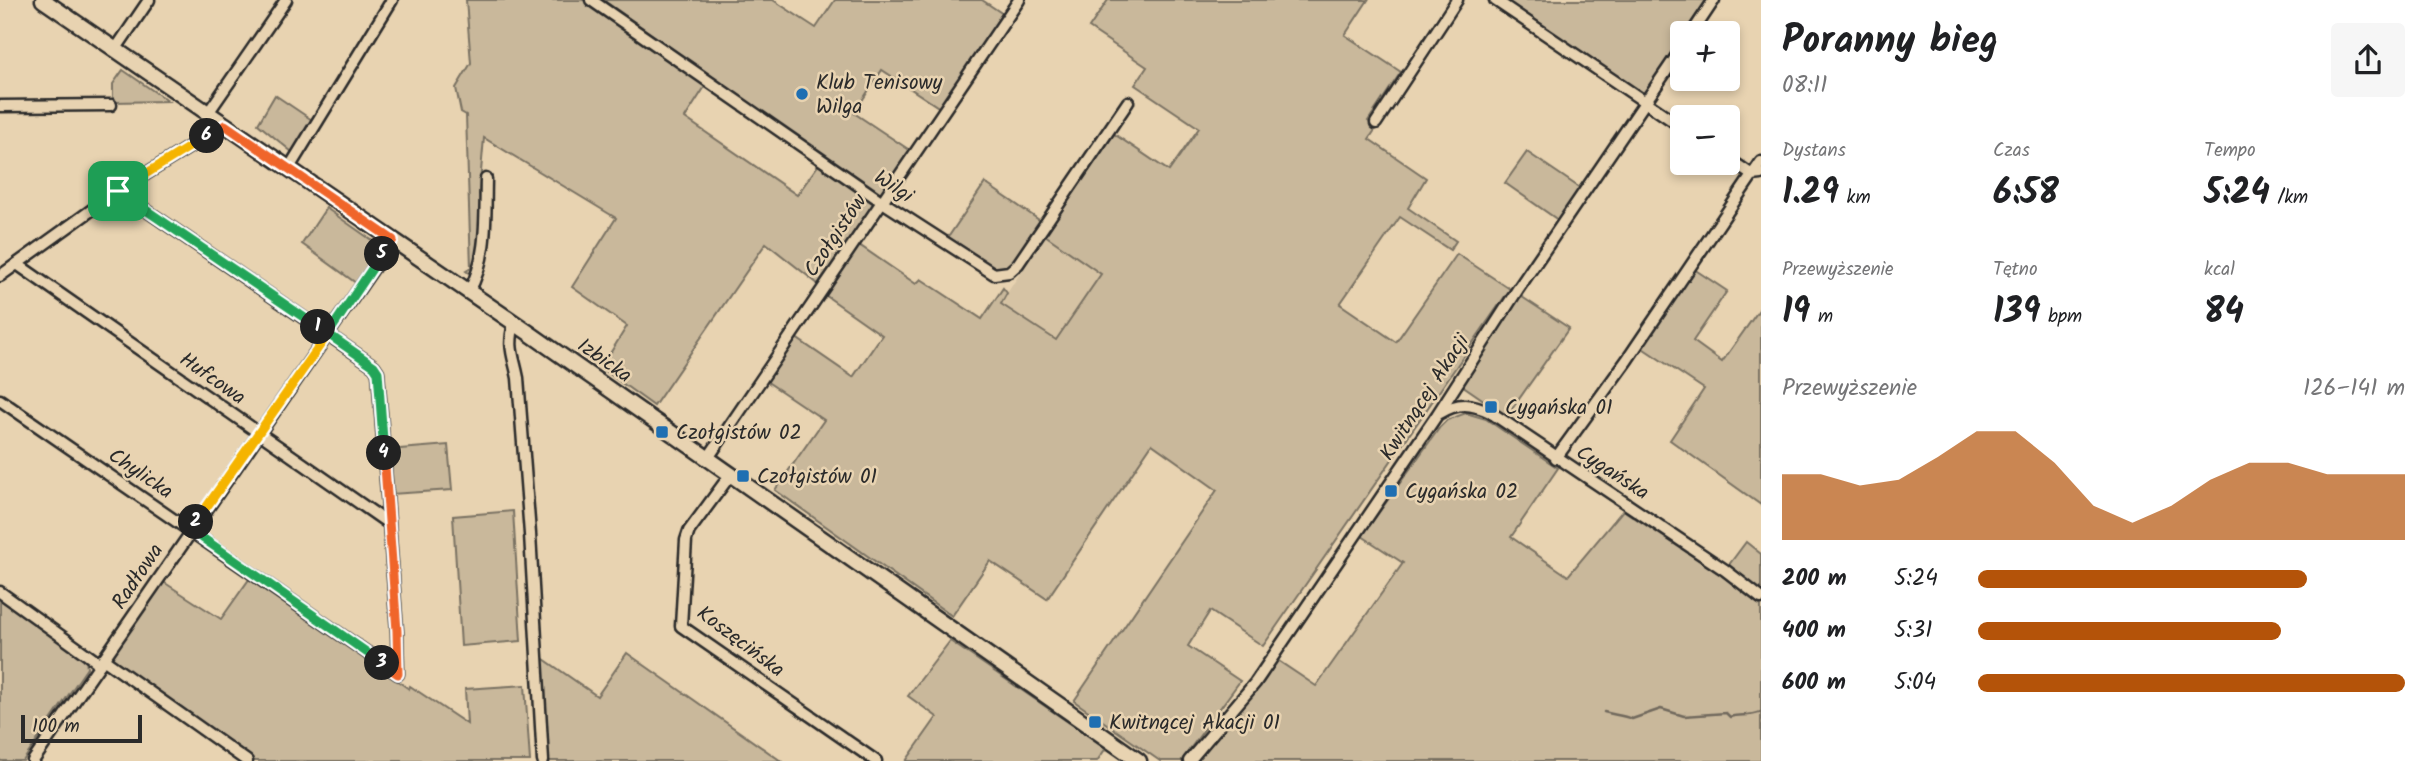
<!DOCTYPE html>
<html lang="pl">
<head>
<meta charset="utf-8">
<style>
  :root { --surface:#fff; --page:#f6f6f6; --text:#202124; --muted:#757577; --accent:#b45309 }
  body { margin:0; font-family:Kalam,sans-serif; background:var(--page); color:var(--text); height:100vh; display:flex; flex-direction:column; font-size:26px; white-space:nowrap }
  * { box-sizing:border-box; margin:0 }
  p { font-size:23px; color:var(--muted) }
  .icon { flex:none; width:38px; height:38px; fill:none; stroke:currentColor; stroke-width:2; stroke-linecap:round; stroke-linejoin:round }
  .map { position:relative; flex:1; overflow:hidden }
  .details { display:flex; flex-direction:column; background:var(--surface); width:665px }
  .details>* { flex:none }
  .fabs { position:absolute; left:1670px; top:21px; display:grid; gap:14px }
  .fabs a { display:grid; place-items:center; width:70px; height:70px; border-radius:7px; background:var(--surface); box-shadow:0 4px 10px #0003; font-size:35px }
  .scale { position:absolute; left:21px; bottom:18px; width:121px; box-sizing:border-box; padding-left:7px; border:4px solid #2b2b2b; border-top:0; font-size:19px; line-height:24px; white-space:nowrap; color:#2b2b2b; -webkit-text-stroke:5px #e8d3b1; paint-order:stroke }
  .pin { position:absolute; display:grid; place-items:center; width:60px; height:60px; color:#fff; margin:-30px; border-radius:14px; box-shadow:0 4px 10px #0006 }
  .km { position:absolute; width:35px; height:35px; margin:-18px; border-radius:50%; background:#222; color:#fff; font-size:19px; line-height:35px; text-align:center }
  .round { display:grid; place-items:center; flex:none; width:74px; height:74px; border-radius:7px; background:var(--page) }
  .headline { display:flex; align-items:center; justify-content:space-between; height:119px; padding:0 21px }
  h1 { font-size:38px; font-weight:600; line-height:52px }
  .metrics { display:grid; grid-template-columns:repeat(3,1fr); gap:10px; height:119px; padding:7px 21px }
  .metrics div { display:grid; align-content:center }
  .metrics b { font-size:35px; font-weight:600 }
  .metrics small { font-size:19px; font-weight:400 }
  .metrics p { font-size:19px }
  .chart { height:196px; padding:14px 21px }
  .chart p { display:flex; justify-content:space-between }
  .chart svg { width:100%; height:126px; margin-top:7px; fill:var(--accent); opacity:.7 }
  ul { padding:0 21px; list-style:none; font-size:23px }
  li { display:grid; grid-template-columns:112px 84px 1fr; align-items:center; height:52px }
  li i { height:18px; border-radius:9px; background:var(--accent) }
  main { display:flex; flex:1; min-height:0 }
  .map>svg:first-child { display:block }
</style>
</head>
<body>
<main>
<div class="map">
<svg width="1761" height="761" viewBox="0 0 1761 761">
  <rect width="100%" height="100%" fill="#e8d3b1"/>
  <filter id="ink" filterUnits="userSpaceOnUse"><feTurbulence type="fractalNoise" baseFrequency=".0143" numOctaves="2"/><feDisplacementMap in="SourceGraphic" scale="14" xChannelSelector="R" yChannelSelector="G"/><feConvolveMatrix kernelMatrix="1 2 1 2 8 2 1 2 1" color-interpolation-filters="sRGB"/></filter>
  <g filter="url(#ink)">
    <path fill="#d6c3a4" d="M 1045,235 L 1101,273 L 1056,341 L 1000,304 Z"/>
    <g fill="#c9b89b" stroke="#7a7263" stroke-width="2">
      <path d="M 466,0 L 584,0 L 706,85 L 685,118 L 797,195 L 819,164 L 874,203 L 818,284 L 766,243 L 654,406 L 601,368 L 627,326 L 572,287 L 616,218 L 484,138 L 479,194 L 482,210 L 479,245 L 473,276 L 466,271 L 471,268 L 466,115 L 461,112 L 456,88 L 471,63 Z"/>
      <path d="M 603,0 L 773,0 L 816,28 L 835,0 L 982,0 L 1003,14 L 940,108 L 882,70 L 854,113 L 911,151 L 881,195 Z"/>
      <path d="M 1108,0 L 1368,0 L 1345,35 L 1401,72 L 1368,121 L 1377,127 L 1369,139 L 1426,178 L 1408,208 L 1456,241 L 1450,250 L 1400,217 L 1340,304 L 1396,342 L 1457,254 L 1510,289 L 1263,646 L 1210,611 L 1188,646 L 1240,681 L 1181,761 L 1160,761 L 1074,701 L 1217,490 L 1152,444 L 1047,599 L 990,561 L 952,616 L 775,490 L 824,420 L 766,381 L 796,338 L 853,377 L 882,335 L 825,295 L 859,245 L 916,284 L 921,279 L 982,319 L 1003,288 L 1007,293 L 1001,304 L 1056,340 L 1101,274 L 1045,235 L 1114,134 L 1169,171 L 1199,128 L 1135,85 L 1147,67 L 1089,28 Z"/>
      <path d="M 1501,0 L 1707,0 L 1684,33 L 1682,33 L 1682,37 L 1643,95 Z"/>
      <path d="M 123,70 L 168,101 L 113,102 L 113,84 Z"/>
      <path d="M 275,95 L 312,120 L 292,152 L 258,124 Z"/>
      <path d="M 1527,152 L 1580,188 L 1558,220 L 1505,183 Z"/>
      <path d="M 985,183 L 1042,222 L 1011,267 C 988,275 965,251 947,239 Z"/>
      <path d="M 326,208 L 380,246 L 356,283 L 302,244 Z"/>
      <path d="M 1694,269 L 1727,291 L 1693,341 L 1722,362 L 1761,307 L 1761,505 L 1670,440 L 1704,389 L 1641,347 Z"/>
      <path d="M 1519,295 L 1569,328 L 1507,416 L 1459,383 Z"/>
      <path d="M 1466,413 L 1486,419 L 1558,468 L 1511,537 L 1568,576 L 1623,510 L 1730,581 L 1761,606 L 1761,761 L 1197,761 C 1223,727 1255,697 1277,660 L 1316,686 L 1403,563 L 1362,536 L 1440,427 L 1447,420 Z"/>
      <path d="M 448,445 L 452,490 L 391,494 L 388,450 Z"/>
      <path d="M 513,511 L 521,641 L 461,646 L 453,516 Z"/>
      <path d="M 1746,542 L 1761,554 L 1761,592 L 1728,566 Z"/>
      <path d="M 250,578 L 409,689 L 410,686 L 467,724 L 465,689 L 525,685 L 530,761 L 252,761 L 113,663 L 111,656 L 162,581 L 221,619 Z"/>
      <path d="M 0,596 L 86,660 L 87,668 L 23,761 L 0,761 Z"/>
      <path d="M 950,641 L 1106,748 L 1097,761 L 906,761 L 937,717 L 908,696 Z"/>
      <path d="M 627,653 L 781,761 L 549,761 L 541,657 L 597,696 Z"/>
    </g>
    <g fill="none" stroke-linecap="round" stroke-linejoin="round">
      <path stroke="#71695d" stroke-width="2.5" d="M 1604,712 C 1614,715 1622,715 1632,719 L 1661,709 L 1684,716 L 1726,713 L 1730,717 C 1741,714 1750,717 1761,712"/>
      <defs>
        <g id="street">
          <path d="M 591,0 L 881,201 L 994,274 L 1009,272 L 1018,264 L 1128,102"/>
          <path d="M 1495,0 L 1682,127"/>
          <path d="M 1692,33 L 1714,0"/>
          <path d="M 115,50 L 149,0"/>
          <path d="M 0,106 L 111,105"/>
          <path d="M 208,113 L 286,0"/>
          <path d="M 1376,123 L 1457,0"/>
          <path d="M 1727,158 L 1752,175 L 1761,174"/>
          <path d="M 289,168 L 392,0"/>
          <path d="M 17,264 L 388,523"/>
          <path d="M 0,276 L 118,191 L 225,125"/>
          <path d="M 469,291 C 488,259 485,215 486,179"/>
          <path d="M 514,323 C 508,349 513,353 518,378 L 530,534 L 543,761"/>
          <path d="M 0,400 L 398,674 L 397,631 L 378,372 L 374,366 L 118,191"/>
          <path d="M 1440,413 C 1458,402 1471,403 1490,412 L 1725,570 L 1761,598"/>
          <path d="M 708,458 L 1019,0"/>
          <path d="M 1556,458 L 1627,360 L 1761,162"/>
          <path d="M 731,474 L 689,531 L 686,540 L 681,626 L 876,761"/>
          <path d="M 0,592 L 100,664"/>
          <path d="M 103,659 L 247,761"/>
          <path d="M 33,761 L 393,240"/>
          <path d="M 1189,761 L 1255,683 L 1437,415 L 1518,289 L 1682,48"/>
        </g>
        <path id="secondary" d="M 43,0 L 532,335 L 1139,761"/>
      </defs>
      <use href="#street" stroke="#2b2b2b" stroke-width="15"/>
      <use href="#secondary" stroke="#2b2b2b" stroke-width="19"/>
      <use href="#street" stroke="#e8d3b1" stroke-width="10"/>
      <use href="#secondary" stroke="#e8d3b1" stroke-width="14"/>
    </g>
  </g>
  <g fill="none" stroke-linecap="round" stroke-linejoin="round" filter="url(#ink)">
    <defs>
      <path id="split-1" d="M 118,191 L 318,327"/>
      <path id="split-2" d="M 196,522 L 328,334 L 318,327"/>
      <path id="split-3" d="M 196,522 L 191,530 L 382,663"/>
      <path id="split-4" d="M 382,663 L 398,674 L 397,631 L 384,453"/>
      <path id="split-5" d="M 382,254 L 328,334 L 374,366 L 378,372 L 384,453"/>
      <path id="split-6" d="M 207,136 L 225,125 L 393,240 L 382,254"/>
      <path id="split-7" d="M 118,191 L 207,136"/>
    </defs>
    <use href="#split-1" stroke="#fff" stroke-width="14"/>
    <use href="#split-2" stroke="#fff" stroke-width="14"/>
    <use href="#split-3" stroke="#fff" stroke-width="14"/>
    <use href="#split-4" stroke="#fff" stroke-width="14"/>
    <use href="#split-5" stroke="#fff" stroke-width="14"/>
    <use href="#split-6" stroke="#fff" stroke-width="14"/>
    <use href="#split-7" stroke="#fff" stroke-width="14"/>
    <use href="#split-1" stroke="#22a559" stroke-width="9"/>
    <use href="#split-2" stroke="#f5b400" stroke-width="9"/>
    <use href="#split-3" stroke="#22a559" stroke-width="9"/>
    <use href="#split-4" stroke="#f0652b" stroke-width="9"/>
    <use href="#split-5" stroke="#22a559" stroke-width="9"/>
    <use href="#split-6" stroke="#f0652b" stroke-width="9"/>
    <use href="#split-7" stroke="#f5b400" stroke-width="9"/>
  </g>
  <g fill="#1f6fb2" stroke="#e8d3b1" stroke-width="2.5">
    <circle cx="802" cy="94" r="7"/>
    <rect x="1484" y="400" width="14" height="14" rx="3.5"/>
    <rect x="655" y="425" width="14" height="14" rx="3.5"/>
    <rect x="736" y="469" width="14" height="14" rx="3.5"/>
    <rect x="1384" y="484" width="14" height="14" rx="3.5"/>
    <rect x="1088" y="715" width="14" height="14" rx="3.5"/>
  </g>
  <g text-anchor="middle" stroke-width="5" stroke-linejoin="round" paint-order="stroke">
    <g font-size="21" fill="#2b2b2b" stroke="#e8d3b1" text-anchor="start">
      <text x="816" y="89">Klub Tenisowy<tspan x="816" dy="24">Wilga</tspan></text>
      <text x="1505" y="414">Cygańska 01</text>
      <text x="676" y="439">Czołgistów 02</text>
      <text x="757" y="483">Czołgistów 01</text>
      <text x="1405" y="498">Cygańska 02</text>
      <text x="1109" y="729">Kwitnącej Akacji 01</text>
    </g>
    <g font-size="21" fill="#2b2b2b" stroke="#e8d3b1">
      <text transform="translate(894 186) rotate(34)" y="7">Wilgi</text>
      <text transform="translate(835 235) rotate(-56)" y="7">Czołgistów</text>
      <text transform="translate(605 360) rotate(35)" y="7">Izbicka</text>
      <text transform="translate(213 378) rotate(35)" y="7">Hufcowa</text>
      <text transform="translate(1424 397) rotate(-57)" y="7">Kwitnącej Akacji</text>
      <text transform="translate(1613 472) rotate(33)" y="7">Cygańska</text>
      <text transform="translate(141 473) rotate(34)" y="7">Chylicka</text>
      <text transform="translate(137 576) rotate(-56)" y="7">Radłowa</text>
      <text transform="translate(741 641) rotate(37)" y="7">Koszęcińska</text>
    </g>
  </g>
</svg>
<div class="fabs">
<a>+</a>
<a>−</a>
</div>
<div class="scale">100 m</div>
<div class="pin" style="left:118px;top:191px;background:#1e9e55"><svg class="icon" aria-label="arrive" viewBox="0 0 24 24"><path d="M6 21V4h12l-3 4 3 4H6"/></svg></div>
<b class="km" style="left:318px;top:327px">1</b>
<b class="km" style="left:196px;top:522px">2</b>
<b class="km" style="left:382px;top:663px">3</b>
<b class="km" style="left:384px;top:453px">4</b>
<b class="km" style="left:382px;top:254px">5</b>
<b class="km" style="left:207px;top:136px">6</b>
</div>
<section class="details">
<div class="headline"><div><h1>Poranny bieg</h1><p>08:11</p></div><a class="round"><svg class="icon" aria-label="share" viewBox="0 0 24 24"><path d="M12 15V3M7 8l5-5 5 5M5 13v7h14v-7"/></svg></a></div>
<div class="metrics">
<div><p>Dystans</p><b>1.29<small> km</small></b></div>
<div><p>Czas</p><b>6:58</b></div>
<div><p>Tempo</p><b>5:24<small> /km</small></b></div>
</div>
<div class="metrics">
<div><p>Przewyższenie</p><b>19<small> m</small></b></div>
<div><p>Tętno</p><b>139<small> bpm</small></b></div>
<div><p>kcal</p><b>84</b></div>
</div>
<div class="chart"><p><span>Przewyższenie</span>126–141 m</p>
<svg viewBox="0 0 160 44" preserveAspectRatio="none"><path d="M0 44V21L10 21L20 25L30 23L40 15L50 6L60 6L70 17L80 32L90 38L100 32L110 23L120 17L130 17L140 21L150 21L160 21V44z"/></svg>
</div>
<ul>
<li><b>200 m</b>5:24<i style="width:77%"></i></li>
<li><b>400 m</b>5:31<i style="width:71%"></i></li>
<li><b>600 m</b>5:04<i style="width:100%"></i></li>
</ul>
</section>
</main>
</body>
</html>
